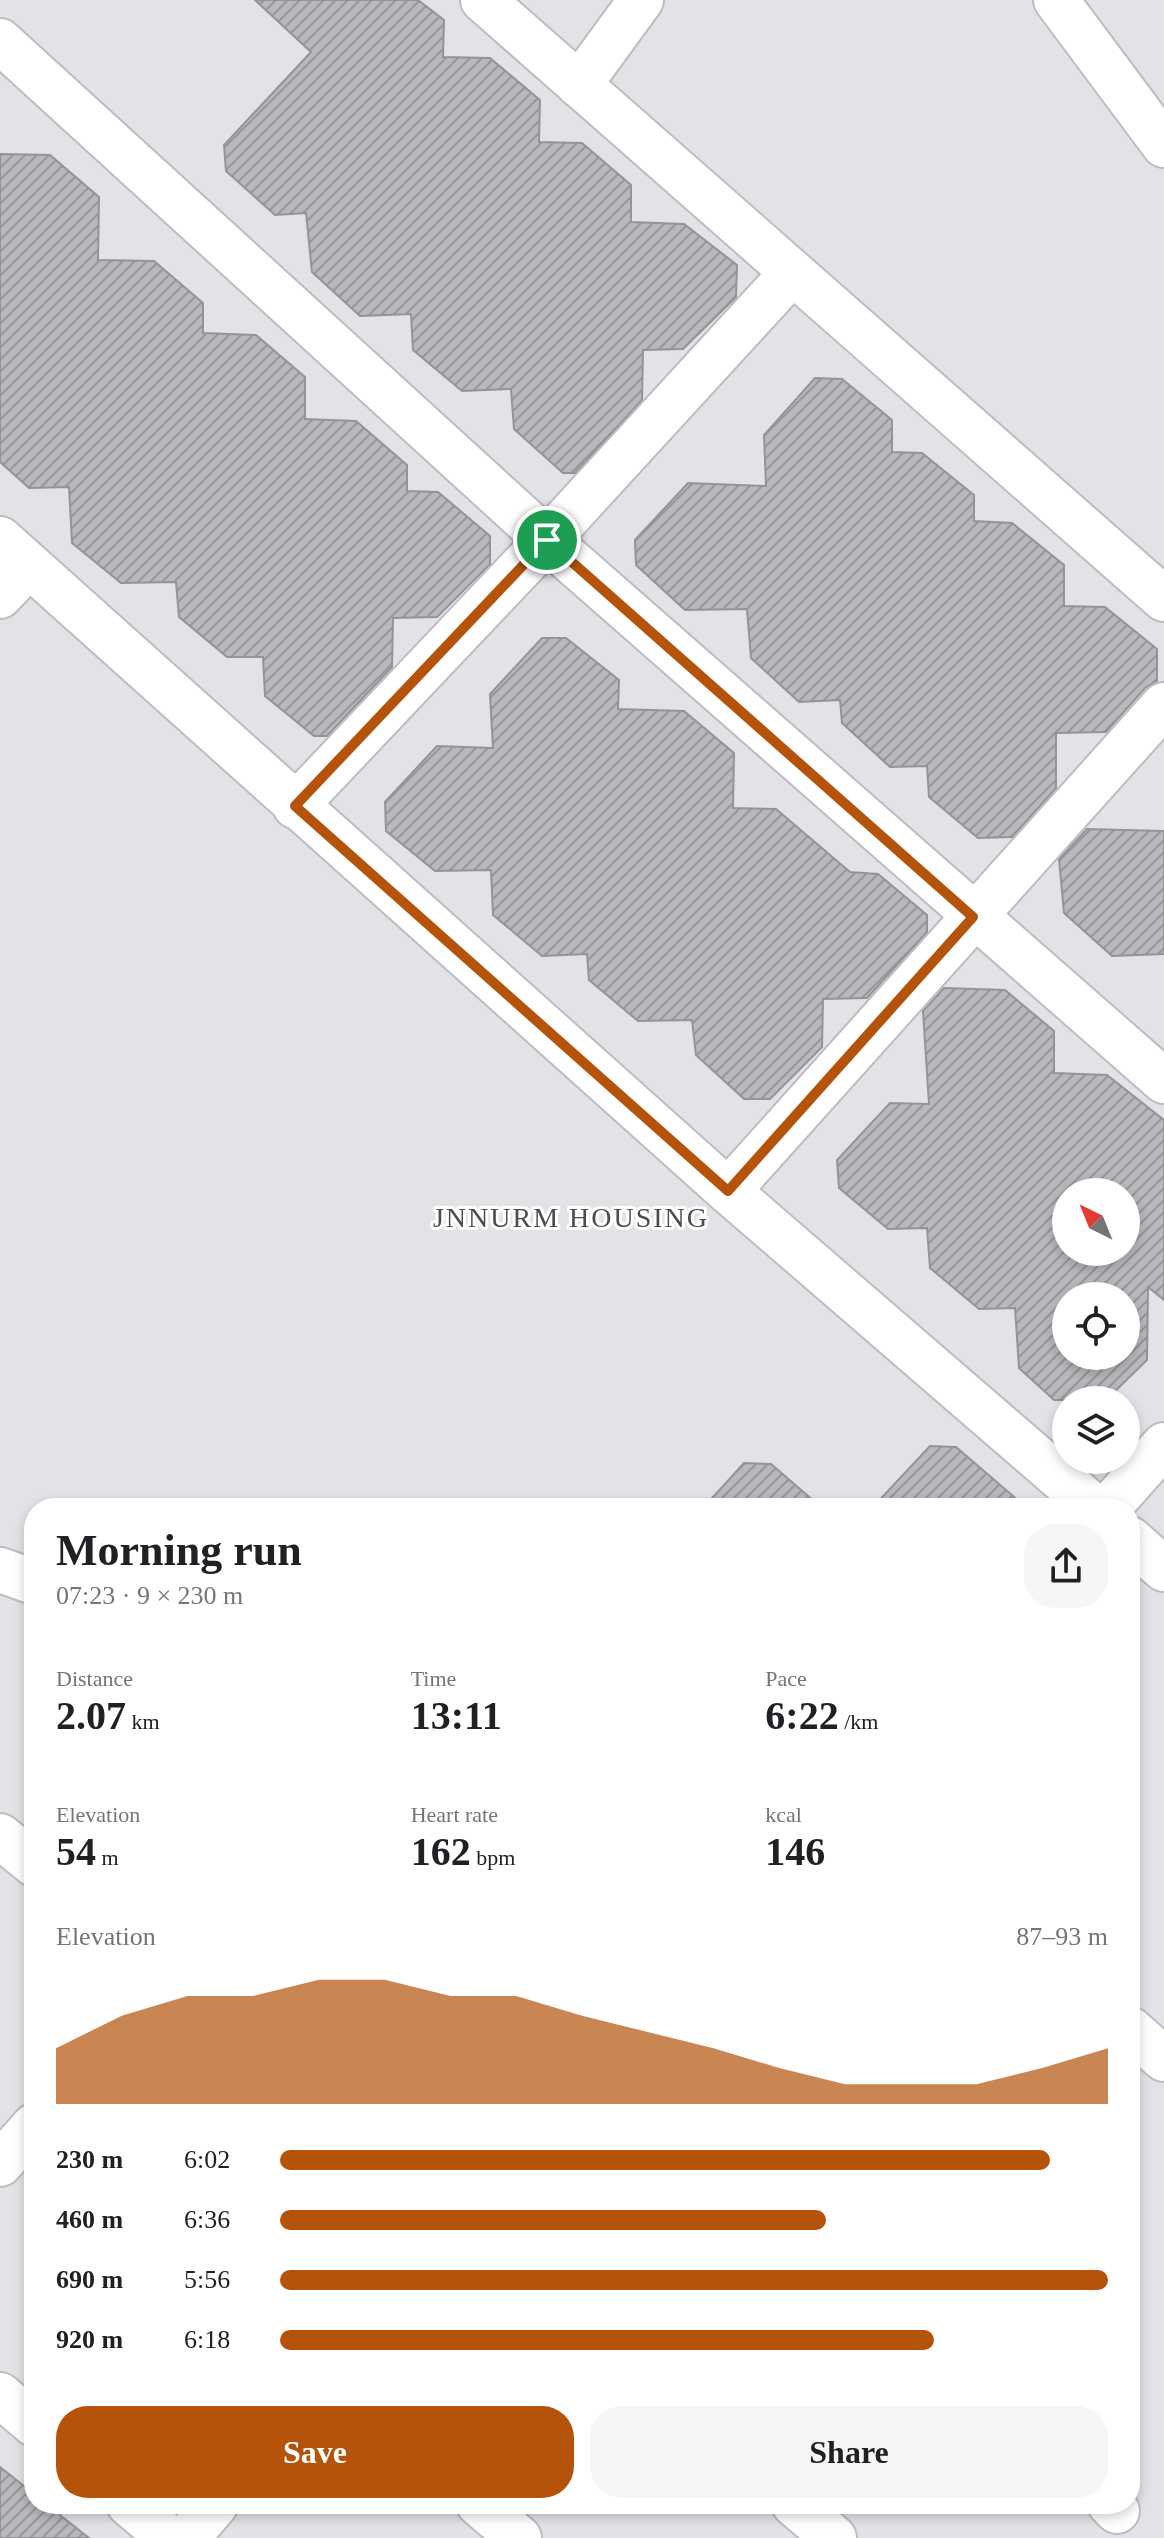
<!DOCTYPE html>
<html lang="en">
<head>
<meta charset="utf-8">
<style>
  :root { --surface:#fff; --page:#f6f6f6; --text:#202124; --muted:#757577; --accent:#b45309 }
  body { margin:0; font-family:Georgia,serif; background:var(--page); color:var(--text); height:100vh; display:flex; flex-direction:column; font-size:30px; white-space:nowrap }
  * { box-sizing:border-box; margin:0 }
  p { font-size:26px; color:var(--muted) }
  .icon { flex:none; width:44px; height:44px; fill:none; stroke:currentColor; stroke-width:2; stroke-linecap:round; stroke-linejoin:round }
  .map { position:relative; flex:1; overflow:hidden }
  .sheet { position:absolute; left:24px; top:1498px; width:1116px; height:1016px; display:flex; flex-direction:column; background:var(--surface); border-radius:32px; box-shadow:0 4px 12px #0003 }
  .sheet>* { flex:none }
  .needle { width:52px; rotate:317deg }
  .controls { position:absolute; left:1052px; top:1178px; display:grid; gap:16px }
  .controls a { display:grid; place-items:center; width:88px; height:88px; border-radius:50%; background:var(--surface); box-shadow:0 4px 12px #0003; font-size:40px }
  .pin { position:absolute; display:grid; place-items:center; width:68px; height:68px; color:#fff; margin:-34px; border:4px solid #fff; border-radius:50%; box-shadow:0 2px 8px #0007 }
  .round { display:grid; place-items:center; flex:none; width:84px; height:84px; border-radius:32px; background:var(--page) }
  .headline { display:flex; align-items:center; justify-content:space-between; height:136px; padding:0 32px }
  h1 { font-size:44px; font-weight:800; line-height:60px }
  .stats { display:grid; grid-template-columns:repeat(3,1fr); gap:12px; height:136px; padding:8px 32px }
  .stats div { display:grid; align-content:center }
  .stats b { font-size:40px; font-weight:800 }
  .stats small { font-size:22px; font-weight:400 }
  .stats p { font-size:22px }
  .chart { height:224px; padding:16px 32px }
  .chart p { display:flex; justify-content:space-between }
  .chart svg { width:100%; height:144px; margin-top:8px; fill:var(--accent); opacity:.7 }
  .button { display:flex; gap:16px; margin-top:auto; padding:16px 32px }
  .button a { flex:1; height:92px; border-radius:32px; background:var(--accent); color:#fff; font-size:32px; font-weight:800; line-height:92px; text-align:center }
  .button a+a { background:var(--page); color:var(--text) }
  ul { padding:0 32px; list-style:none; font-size:26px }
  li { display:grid; grid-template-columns:128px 96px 1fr; align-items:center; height:60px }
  li i { height:20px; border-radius:10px; background:var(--accent) }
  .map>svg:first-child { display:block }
</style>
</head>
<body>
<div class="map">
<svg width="1164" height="2538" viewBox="0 0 1164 2538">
  <defs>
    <pattern id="building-hatch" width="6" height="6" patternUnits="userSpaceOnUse" patternTransform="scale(2)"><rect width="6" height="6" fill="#b9b8bc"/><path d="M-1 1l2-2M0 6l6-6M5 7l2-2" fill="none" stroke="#979699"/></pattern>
  </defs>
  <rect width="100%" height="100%" fill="#e4e2e7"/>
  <g fill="url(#building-hatch)" stroke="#959397" stroke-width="2" fill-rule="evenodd">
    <path d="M 255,0 L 418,0 L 444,20 L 443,57 L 490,58 L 540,100 L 539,142 L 582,143 L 631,185 L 631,222 L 684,224 L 737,265 L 736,297 L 683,349 L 643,350 L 642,400 L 575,473 L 563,473 L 514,429 L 511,389 L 462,391 L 413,350 L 411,314 L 360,316 L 312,272 L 306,213 L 275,215 L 226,171 L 224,145 L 311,52 Z"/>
    <path d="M 0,154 L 50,155 L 99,197 L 98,260 L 154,261 L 203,303 L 203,333 L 256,335 L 305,377 L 305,419 L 356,421 L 407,465 L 407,491 L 438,492 L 490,536 L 490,564 L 437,617 L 393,618 L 392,667 L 327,736 L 314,736 L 265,696 L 263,657 L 227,657 L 179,617 L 176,582 L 121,583 L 72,543 L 69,487 L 29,488 L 0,462 Z"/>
    <path d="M 815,378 L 842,379 L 892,420 L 892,452 L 922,453 L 974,495 L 974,521 L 1012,523 L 1064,565 L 1064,606 L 1105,607 L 1157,649 L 1157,681 L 1145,688 L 1106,732 L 1056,733 L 1056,788 L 1012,837 L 978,838 L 929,797 L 927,766 L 890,767 L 842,723 L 840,700 L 799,702 L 751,658 L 747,609 L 685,610 L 636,565 L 635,540 L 688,483 L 766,486 L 764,435 Z"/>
    <path d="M 542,638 L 566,638 L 619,680 L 618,709 L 684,711 L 734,753 L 733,808 L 776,809 L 850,872 L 878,874 L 927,915 L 927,932 L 867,998 L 823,999 L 822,1047 L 770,1099 L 744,1099 L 696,1055 L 692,1020 L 638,1021 L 589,980 L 587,954 L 542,956 L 493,915 L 491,870 L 435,871 L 386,831 L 385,802 L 437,746 L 493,748 L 490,694 Z"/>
    <path d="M 1087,829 L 1164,831 L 1164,954 L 1112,956 L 1064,913 L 1059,859 Z"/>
    <path d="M 944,988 L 1005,990 L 1054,1031 L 1054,1073 L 1107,1075 L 1164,1120 L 1164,1300 L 1148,1287 L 1147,1360 L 1106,1400 L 1054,1400 L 1019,1368 L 1015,1308 L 979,1309 L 930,1268 L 927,1228 L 888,1229 L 839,1188 L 837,1160 L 890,1103 L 929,1104 L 923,1011 ZM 1066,1192 L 1126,1192 L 1126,1252 L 1066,1252 ZM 1066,1296 L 1126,1296 L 1126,1356 L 1066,1356 Z"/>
    <path d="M 930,1446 L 956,1447 L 1027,1508 L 872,1508 Z"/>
    <path d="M 744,1463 L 771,1464 L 822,1508 L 703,1508 Z"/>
    <path d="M 0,2467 L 34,2494 L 34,2504 L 46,2504 L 89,2538 L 0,2538 Z"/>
  </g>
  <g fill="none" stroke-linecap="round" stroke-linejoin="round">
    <defs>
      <g id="street">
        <path d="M 483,0 L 1164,599"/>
        <path d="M 1056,0 L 1164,145"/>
        <path d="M 0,41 L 547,540 L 1164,1081"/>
        <path d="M 579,85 L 641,0"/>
        <path d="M 0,539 L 728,1191 L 1095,1508"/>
        <path d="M 0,596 L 29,565"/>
        <path d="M 295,806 L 547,540 L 792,273"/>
        <path d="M 728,1191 L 1164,705"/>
        <path d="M 1108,1508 L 1164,1445"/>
        <path d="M 1130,1539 L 1164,1569"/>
        <path d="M 0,1570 L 34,1582"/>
        <path d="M 0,1836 L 34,1864"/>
        <path d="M 1130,2029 L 1164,2059"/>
        <path d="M 0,2164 L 34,2126"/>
        <path d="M 0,2395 L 34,2424"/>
        <path d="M 129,2504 L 169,2538"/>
        <path d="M 479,2504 L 519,2538"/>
        <path d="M 794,2504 L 834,2538"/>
        <path d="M 1110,2504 L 1117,2511"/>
        <path d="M 187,2538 L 216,2504"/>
      </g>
    </defs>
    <use href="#street" stroke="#bdbcc0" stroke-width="48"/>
    <use href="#street" stroke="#fff" stroke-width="44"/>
  </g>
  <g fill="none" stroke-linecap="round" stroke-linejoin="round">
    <defs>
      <path id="route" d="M 547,540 L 973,917 L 728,1191 L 295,806 Z"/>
    </defs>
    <use href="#route" stroke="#fff" stroke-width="16"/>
    <use href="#route" stroke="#b45309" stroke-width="10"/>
  </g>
  <g text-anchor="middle" stroke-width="6" stroke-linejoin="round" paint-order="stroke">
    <g font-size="28" letter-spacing="2" fill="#4c4b4e" stroke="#fff">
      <text x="571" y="1227">JNNURM HOUSING</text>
    </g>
  </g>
</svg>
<div class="controls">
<a><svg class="needle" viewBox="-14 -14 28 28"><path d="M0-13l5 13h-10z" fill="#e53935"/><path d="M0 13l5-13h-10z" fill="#757577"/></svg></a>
<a><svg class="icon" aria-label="locate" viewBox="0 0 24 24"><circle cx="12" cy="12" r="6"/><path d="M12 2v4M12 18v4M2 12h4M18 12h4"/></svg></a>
<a><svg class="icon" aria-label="layers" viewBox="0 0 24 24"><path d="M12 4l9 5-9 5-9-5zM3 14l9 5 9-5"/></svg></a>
</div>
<div class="pin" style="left:547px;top:540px;background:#1e9e55"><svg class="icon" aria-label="arrive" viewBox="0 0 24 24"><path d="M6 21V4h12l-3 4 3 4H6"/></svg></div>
<section class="sheet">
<div class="headline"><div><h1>Morning run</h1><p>07:23 · 9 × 230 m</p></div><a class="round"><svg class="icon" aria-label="share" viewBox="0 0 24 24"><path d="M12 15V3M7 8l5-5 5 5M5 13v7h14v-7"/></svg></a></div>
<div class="stats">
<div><p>Distance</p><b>2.07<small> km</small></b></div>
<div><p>Time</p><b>13:11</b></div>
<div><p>Pace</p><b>6:22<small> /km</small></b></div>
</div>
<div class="stats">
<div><p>Elevation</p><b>54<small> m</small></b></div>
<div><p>Heart rate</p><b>162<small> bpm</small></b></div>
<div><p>kcal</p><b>146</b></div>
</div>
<div class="chart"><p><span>Elevation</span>87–93 m</p>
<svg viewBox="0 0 160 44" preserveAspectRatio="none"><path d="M0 44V27L10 17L20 11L30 11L40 6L50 6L60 11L70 11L80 17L90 22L100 27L110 33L120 38L130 38L140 38L150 33L160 27V44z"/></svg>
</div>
<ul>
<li><b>230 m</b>6:02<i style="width:93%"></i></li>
<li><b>460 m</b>6:36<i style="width:66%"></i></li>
<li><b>690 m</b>5:56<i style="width:100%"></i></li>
<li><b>920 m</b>6:18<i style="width:79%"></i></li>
</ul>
<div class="button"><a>Save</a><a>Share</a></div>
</section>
</div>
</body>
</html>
